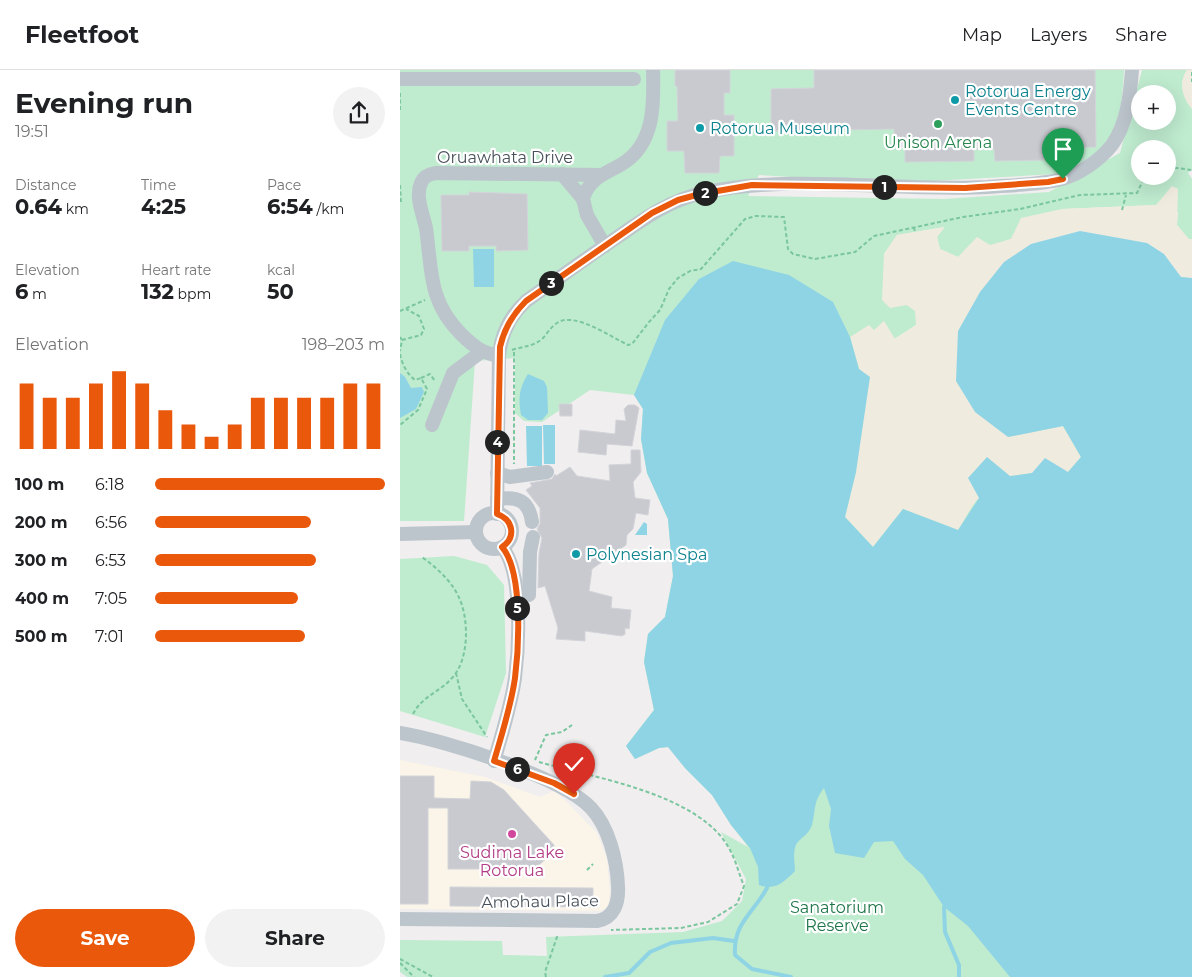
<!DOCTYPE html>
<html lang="en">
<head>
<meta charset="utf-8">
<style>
  :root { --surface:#fff; --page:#f2f2f2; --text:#202124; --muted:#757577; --line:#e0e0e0; --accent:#ea580c }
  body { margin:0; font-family:Montserrat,sans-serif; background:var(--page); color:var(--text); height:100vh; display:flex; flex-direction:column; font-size:19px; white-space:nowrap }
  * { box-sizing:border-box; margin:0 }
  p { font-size:16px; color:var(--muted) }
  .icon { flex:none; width:28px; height:28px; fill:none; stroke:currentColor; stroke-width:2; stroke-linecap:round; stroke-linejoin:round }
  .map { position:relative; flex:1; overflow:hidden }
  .details { display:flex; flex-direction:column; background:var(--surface); width:400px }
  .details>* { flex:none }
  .buttons { position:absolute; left:731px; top:15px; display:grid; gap:10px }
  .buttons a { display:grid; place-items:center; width:45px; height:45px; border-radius:50%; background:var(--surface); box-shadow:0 5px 20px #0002; font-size:25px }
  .pin { position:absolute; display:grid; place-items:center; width:42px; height:42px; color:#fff; margin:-51px -21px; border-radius:50% 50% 50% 0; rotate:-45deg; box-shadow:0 0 5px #0007 }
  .pin .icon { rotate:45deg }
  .km { position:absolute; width:25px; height:25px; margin:-12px; border-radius:50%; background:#222; color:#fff; font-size:14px; line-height:25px; text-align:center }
  .round { display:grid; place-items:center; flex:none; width:52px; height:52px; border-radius:26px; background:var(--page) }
  .summary { display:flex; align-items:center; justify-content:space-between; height:85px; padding:0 15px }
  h1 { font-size:28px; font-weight:700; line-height:38px }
  .figures { display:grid; grid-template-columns:repeat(3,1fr); gap:8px; height:85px; padding:5px 15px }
  .figures div { display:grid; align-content:center }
  .figures b { font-size:21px; font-weight:700 }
  .figures small { font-size:14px; font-weight:400 }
  .figures p { font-size:14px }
  .chart { height:140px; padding:10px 15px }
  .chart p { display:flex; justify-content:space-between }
  .chart svg { width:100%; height:90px; margin-top:5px; stroke:var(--accent); stroke-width:6 }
  .cta { display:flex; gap:10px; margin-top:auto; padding:10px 15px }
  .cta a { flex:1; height:58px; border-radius:30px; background:var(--accent); color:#fff; font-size:20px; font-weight:700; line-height:58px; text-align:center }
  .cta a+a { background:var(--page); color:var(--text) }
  ul { padding:0 15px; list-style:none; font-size:16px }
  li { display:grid; grid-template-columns:80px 60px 1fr; align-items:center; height:38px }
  li i { height:12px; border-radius:6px; background:var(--accent) }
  header { display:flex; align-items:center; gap:30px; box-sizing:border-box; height:70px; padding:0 25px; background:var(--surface); border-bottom:1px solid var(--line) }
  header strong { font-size:24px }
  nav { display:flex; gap:28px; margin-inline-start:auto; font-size:18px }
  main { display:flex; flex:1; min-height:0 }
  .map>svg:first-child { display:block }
</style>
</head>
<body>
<header>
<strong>Fleetfoot</strong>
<nav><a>Map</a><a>Layers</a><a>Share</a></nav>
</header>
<main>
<section class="details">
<div class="summary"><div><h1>Evening run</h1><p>19:51</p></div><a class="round"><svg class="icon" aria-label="share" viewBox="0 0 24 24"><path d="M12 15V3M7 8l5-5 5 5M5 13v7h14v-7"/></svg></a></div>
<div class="figures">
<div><p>Distance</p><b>0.64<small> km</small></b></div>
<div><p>Time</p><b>4:25</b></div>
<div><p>Pace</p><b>6:54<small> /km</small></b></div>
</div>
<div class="figures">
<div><p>Elevation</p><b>6<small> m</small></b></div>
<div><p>Heart rate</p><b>132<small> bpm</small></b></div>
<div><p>kcal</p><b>50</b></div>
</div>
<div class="chart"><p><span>Elevation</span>198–203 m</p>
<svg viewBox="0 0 160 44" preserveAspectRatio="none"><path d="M5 44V12M15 44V19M25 44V19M35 44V12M45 44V6M55 44V12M65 44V25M75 44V32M85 44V38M95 44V32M105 44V19M115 44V19M125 44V19M135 44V19M145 44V12M155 44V12"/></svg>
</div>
<ul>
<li><b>100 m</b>6:18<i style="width:100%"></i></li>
<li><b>200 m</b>6:56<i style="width:68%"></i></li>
<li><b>300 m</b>6:53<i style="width:70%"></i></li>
<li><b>400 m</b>7:05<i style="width:62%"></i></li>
<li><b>500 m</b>7:01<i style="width:65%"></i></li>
</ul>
<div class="cta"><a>Save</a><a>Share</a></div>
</section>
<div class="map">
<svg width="792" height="907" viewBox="0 0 792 907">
  <rect width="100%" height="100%" fill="#f0eeee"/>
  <path fill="#faf5e8" d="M 0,690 L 85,707 L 140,727 L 154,721 L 164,729 L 197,763 L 207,789 L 210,824 L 208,836 L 201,841 L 0,839 Z"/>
  <g fill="#bfebcf" fill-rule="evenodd">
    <path d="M 0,0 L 724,0 C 721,59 714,81 657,104 L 494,113 L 359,105 L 348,126 L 544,129 L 649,122 L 720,83 L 742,0 L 787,0 C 778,13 783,28 792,39 L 792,99 L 788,103 L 792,109 L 792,169 L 789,170 L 777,155 L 778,142 L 756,135 L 662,139 L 611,169 L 558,187 L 540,179 L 537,167 L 544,157 L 497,165 L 484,184 L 507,235 L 516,241 L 516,255 L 494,269 L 459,299 L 781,207 L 792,208 L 792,907 L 7,907 L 0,902 L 0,870 L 102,871 L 103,885 L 147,886 L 146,867 L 283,862 L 322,851 L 342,831 L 346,809 L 321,762 L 348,777 L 331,755 L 312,725 L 285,698 L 268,677 L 259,678 L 235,689 L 226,676 L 254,640 L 244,592 L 248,564 L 265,547 L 273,506 L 268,449 L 247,403 L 241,369 L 243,339 L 234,325 L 190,320 L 142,352 L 124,351 L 115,343 L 115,288 L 75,291 L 64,451 L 0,451 ZM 740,24 L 768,24 L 768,51 L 740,51 ZM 740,79 L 768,79 L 768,106 L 740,106 Z"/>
    <path d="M 54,486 L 87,495 L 104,515 L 106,603 L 85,667 L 0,641 L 0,489 Z"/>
  </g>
  <g fill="#f0ebdf">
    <path d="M 787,0 L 792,0 L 792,39 C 783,29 778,13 787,0 Z"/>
    <path d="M 772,116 L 778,119 L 777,155 L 789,169 L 792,169 L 792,208 L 781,207 L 764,184 L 747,173 L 680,161 L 631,174 L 608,367 L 663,356 L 681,387 L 668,402 C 632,403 608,400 580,427 C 571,435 565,450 558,460 L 503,439 L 473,477 L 445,447 L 456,402 L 459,299 L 450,267 L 469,255 L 474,260 L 484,251 L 495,269 L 516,255 L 515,241 L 507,235 L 490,238 L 482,230 L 484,184 L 497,165 L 545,157 L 537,167 L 540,179 L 558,187 L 577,167 L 590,175 L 611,169 L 621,148 L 662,139 L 756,135 Z"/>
  </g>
  <g fill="#8fd4e4">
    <path d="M 680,161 L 747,173 L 764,184 L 781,207 L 792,208 L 792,907 L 610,907 L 568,856 L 544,837 L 523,805 L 505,789 L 493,771 L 474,772 L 464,788 L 435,783 L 429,756 L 431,739 L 424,718 C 413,732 416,739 412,755 C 409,764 402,767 397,773 C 392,781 395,793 395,801 C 384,812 375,821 359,815 L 358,797 L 350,778 L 331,755 L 312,725 L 285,698 L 268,677 L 259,678 L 235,689 L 226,676 L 254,640 L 244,592 L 248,564 L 265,547 L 273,506 L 268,449 L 247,403 L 241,369 L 243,339 L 234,325 L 265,250 L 299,209 L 333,191 L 389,205 L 433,232 L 450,267 L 459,299 L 470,307 L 456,402 L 445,447 L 473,477 L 503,439 L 558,460 L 579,428 L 568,408 L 587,387 L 610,406 L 632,403 L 645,388 L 668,402 L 681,387 L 663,356 L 608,367 L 575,342 L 556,311 L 558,261 L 580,222 L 604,192 L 631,174 Z"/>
    <path d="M 73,179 L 94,179 L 94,217 L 74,217 Z"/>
    <path d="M 0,303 L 5,307 L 11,318 L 22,317 L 24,322 L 16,339 L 0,348 Z"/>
    <path d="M 128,304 L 144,311 L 147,317 L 148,343 L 142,350 L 128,350 L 121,345 C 118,328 119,318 128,304 Z"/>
    <path d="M 143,355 L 155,355 L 155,394 L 144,394 Z"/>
    <path d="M 126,356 L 142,356 L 142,396 L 127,396 Z"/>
    <path d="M 244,452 L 247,454 L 247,465 L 235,465 Z"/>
  </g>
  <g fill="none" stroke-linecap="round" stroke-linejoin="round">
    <g stroke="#8fd4e4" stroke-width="4">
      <path d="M 367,818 C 353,844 333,853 335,885 L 352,899 L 391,907"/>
      <path d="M 544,837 L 545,862 L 559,895 L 559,907"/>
      <path d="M 205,907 L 229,903 L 250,882 L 271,873 L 313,868 L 334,871"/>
    </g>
  </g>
  <g fill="#c8cad0" stroke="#d2d4d9">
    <path d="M 277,0 L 330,0 L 330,23 L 324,23 L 324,45 L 334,45 L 334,86 L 320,86 L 319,103 L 285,103 L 284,81 L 267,81 L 267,51 L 278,51 L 277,16 L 275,16 L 275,1 Z"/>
    <path d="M 414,0 L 695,0 L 696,77 L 650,78 L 650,90 L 595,91 L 594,79 L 574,79 L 574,91 L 505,92 L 505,77 L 494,78 L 494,59 L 371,61 L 371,19 L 414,18 Z"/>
    <path d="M 69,122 L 127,124 L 128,180 L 96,181 L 96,176 L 69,176 L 69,181 L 42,181 L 41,125 L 69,125 Z"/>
    <path d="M 159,334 L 172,334 L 172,346 L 160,346 Z"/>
    <path d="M 228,335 L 235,335 L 239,338 L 232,376 L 207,374 L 206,385 L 178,382 L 180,360 L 215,364 L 216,350 L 226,351 L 224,339 Z"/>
    <path d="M 231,380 L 240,380 L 241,402 L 233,412 L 235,428 L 250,430 L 248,445 L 236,443 L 233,459 L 227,465 L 226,475 L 192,499 L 189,521 L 212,527 L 211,538 L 231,540 L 229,559 L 225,558 L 225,564 L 222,566 L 185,561 L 185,571 L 156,569 L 158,558 L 145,516 L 138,518 L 139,483 L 142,468 L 137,459 L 140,454 L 140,438 L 126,420 L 132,416 L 130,413 L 152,409 L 155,404 L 156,406 L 170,397 L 177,406 L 210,411 L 209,395 L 231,394 Z"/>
    <path d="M 0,706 L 34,706 L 34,728 L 70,729 L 71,711 L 91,712 L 104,720 L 154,775 L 153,782 L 135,799 L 48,799 L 48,738 L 28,738 L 28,834 L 0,834 Z"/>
    <path d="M 50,817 L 193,818 L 193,837 L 50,836 Z"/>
  </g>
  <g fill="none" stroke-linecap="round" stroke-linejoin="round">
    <g stroke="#7ac69f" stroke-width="2" stroke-dasharray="4 2.5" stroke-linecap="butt">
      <path d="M 792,2 L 792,12"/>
      <path d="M 0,40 L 0,22"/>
      <path d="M 768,97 L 792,100"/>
      <path d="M 0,115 L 1,134"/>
      <path d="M 722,140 L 726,125"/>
      <path d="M 514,157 L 515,163"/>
      <path d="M 0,241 L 25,230"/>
      <path d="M 0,267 L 2,270 L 0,281"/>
      <path d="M 2,270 L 21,265 L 24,259 L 19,246 L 6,239"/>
      <path d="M 112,280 C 124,276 136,276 144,267 C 148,262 152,256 157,253 C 174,241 211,267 228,275 L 232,274 L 249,252 L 260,240 L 269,219 L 278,208 L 290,201 L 301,199 L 345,149 L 356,146 L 384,147 L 388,179 L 393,184 L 415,189 L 455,182 L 474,166 L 563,147 L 620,139 L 680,125 L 737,123 L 745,106"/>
      <path d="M 114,282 L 114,394"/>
      <path d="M 0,284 C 2,294 7,304 15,310 L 21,308 L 27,319 L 18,340 L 0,355"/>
      <path d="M 21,308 L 30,304 L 35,311"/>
      <path d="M 56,603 L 62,629 L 87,667"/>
      <path d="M 13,644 C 22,626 40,622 52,608 C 69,590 69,551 60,530 C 53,512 37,498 22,487"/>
      <path d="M 135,690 L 146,665 L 162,662 L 172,655"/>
      <path d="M 139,692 C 195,708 301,724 330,780 C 336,791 339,804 344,816 L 337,834 L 308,852 L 281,858 L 211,860"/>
      <path d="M 187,800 L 193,794"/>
      <path d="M 0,889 L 33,907"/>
      <path d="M 0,893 L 14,907"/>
      <path d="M 146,907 L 145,902 L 158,864"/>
    </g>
    <g stroke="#bdc5cc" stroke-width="14">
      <path d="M 0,9 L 234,9"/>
      <path d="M 162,104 L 183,129"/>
      <path d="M 205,176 L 187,145 L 183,129 C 189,108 205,104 222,94 C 255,74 254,34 253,0"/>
      <path d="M 99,286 C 82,283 73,276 61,264 C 28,231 32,200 26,158 C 23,144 15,127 21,113 C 24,106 29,104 36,103 L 201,105"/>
      <path d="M 32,355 L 53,303 L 81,282"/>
      <path d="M 97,403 L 110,407 L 147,402"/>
      <path d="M 97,429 C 117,426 129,430 132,452"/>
      <circle cx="94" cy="461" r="18"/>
      <path d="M 97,444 L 99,286 C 101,264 110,246 126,231 C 156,210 185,189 216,168 C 244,149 268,131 302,123 C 393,103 494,122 587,117 C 612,115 639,115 662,109 C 680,104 700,90 712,75 C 727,54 730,26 732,0"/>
      <path d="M 0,464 L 76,462"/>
      <path d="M 129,525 L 130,482 L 133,467"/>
      <path d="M 0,663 C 44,670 162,707 191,738 C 209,757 217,791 218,816 C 219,833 214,848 197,851 L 0,849"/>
      <path d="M 94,691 C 102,664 111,636 115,608 C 119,577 123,501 102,477"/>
    </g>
  </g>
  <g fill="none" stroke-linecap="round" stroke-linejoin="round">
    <defs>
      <path id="route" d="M 174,724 L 154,713 L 94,691 C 102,664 111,636 115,608 C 119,577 123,501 102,477 C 116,468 114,450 97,444 L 100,277 C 104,259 113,244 126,231 L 252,143 L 278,130 L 300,124 L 352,115 L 565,118 L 648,112 L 663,109"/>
    </defs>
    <use href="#route" stroke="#fff" stroke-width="10"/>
    <use href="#route" stroke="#ea580c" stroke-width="6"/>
  </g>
  <g fill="#0f9aa8" stroke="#fff" stroke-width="2">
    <circle cx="555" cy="30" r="5"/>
    <circle cx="300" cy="58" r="5"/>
    <circle cx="176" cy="484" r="5"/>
  </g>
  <circle fill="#2e9e5b" stroke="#fff" stroke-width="2" cx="538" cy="54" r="5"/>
  <circle fill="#d1479c" stroke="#fff" stroke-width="2" cx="112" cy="764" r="5"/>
  <g text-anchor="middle" stroke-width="4.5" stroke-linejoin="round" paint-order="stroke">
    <g font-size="16" fill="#0d838f" stroke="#fff" text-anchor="start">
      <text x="565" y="27">Rotorua Energy<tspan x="565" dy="18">Events Centre</tspan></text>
      <text x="310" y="64">Rotorua Museum</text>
      <text x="186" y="490">Polynesian Spa</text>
    </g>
    <g font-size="16" fill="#27864d" stroke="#fff">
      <text x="538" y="78">Unison Arena</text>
    </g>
    <g font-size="16" fill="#475159" stroke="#fff">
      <text x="105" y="93">Oruawhata Drive</text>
      <text transform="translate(140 831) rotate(-1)" y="6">Amohau Place</text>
    </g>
    <g font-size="16" fill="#b23c85" stroke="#fff">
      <text x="112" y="788">Sudima Lake<tspan x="112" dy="18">Rotorua</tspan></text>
    </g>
    <g font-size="16" fill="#1e7548" stroke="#fff">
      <text x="437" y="843">Sanatorium<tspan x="437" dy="18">Reserve</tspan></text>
    </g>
  </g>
</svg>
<div class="buttons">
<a>+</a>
<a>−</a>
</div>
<div class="pin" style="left:663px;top:109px;background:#1e9e55"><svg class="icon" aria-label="arrive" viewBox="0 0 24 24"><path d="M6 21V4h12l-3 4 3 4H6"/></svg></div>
<div class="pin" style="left:174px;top:724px;background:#d93025"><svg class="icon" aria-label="check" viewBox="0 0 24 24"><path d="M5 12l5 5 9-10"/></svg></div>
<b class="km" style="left:484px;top:117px">1</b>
<b class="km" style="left:305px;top:123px">2</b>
<b class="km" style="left:151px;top:213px">3</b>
<b class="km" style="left:97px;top:372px">4</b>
<b class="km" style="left:117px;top:538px">5</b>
<b class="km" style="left:117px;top:699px">6</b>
</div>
</main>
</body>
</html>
